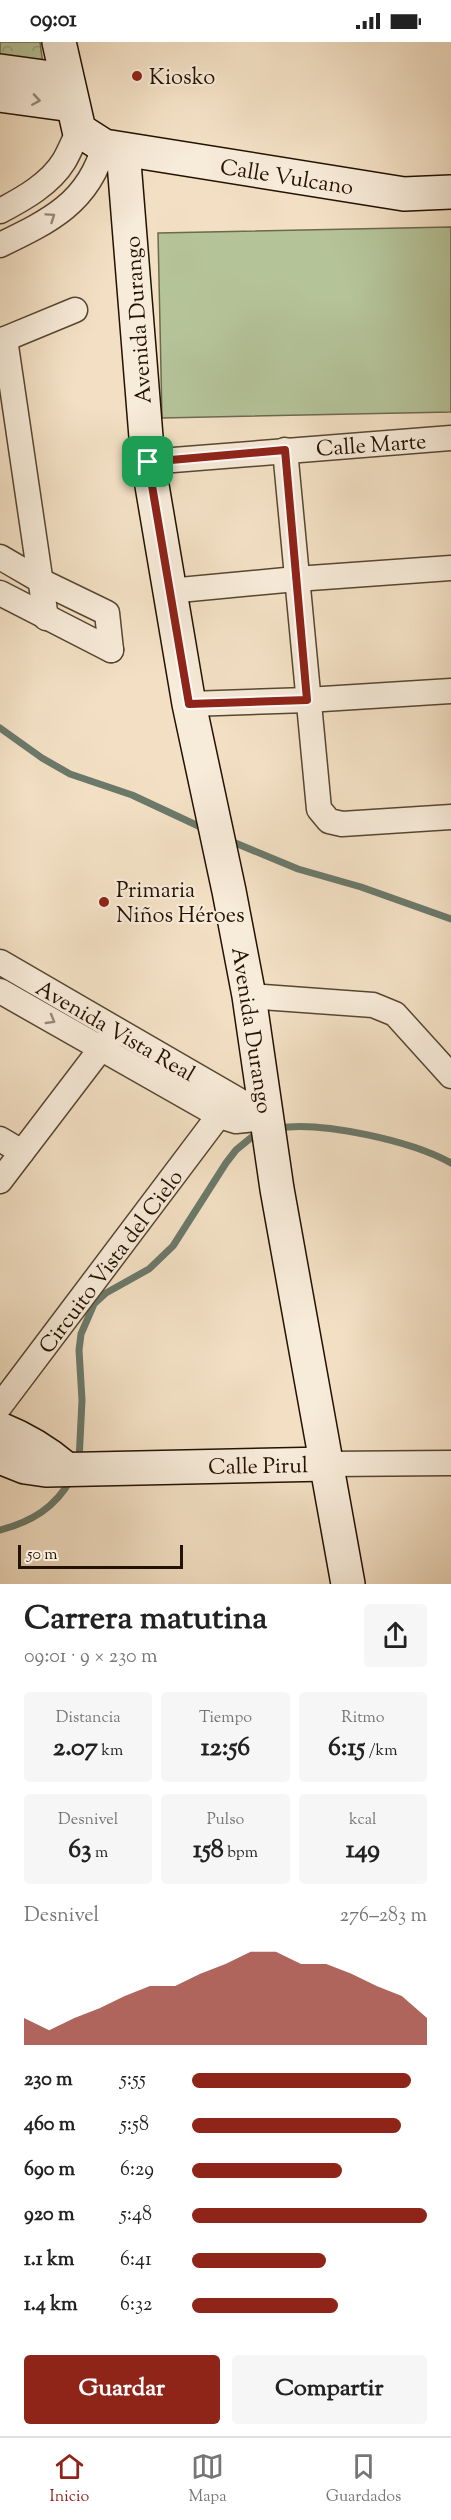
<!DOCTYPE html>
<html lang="es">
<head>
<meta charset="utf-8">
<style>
  :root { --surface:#fff; --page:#f6f6f6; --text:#222; --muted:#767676; --line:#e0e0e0; --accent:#8f2418 }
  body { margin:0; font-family:"Sorts Mill Goudy",serif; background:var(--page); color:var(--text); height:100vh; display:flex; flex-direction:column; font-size:22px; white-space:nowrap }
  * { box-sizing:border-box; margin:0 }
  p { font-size:20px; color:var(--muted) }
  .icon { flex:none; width:33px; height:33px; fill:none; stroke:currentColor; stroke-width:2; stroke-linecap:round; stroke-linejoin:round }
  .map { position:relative; height:1542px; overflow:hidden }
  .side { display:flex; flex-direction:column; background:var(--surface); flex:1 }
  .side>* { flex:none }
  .scale { position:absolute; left:18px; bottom:15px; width:165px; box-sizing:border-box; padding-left:6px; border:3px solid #231200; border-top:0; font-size:16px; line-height:21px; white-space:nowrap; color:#231200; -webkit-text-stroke:4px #f7ebd9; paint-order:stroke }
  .pin { position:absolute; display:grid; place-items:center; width:51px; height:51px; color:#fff; margin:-26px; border-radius:12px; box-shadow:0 3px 9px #0006 }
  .round { display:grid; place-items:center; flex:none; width:63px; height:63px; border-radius:6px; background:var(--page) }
  .head { display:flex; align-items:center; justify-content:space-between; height:102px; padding:0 24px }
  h1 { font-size:33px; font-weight:700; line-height:45px }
  .metrics { display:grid; grid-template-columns:repeat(3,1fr); gap:9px; height:102px; padding:6px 24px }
  .metrics div { display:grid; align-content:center; border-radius:6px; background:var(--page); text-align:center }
  .metrics b { font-size:26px; font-weight:700 }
  .metrics small { font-size:16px; font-weight:400 }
  .metrics p { font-size:16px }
  .chart { height:168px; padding:12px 24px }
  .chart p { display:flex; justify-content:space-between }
  .chart svg { width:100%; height:108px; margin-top:6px; fill:var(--accent); opacity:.7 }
  .primary-button { display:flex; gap:12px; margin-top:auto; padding:12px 24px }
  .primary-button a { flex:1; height:69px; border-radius:6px; background:var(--accent); color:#fff; font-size:24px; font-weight:700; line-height:69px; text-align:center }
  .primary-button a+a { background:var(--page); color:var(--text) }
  ul { padding:0 24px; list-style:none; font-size:20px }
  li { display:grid; grid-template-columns:96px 72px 1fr; align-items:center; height:45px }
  li i { height:15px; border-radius:8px; background:var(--accent) }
  .status { display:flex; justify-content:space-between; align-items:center; height:42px; padding:0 30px; background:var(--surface); direction:ltr }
  .status svg { height:16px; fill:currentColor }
  .tab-bar { display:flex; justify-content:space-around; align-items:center; height:84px; border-top:2px solid var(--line); background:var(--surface); font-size:16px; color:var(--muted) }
  .tab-bar a { display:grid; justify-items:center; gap:3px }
  .tab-bar .current { color:var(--accent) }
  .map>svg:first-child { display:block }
</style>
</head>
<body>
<div class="status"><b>09:01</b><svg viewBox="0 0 49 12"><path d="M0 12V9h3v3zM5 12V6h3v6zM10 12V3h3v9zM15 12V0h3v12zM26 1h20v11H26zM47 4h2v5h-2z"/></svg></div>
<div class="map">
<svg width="451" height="1542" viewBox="0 0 451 1542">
  <defs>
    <pattern id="park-crowns" width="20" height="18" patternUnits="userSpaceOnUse" patternTransform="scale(1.5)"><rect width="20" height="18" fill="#b5c399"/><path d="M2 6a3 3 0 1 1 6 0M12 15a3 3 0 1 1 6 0" fill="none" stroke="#9ba682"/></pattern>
  </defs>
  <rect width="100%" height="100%" fill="#f3e0c4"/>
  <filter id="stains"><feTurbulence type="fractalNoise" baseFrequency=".00333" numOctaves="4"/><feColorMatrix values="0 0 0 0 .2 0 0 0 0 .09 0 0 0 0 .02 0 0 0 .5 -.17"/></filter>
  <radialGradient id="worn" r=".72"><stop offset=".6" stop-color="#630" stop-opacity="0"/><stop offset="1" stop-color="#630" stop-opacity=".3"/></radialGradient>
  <path fill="url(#park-crowns)" stroke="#6c6a4c" stroke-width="1.5" d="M 0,0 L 40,0 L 43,23 L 0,17 Z"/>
  <path fill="#b5c399" stroke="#6c6a4c" stroke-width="1.5" d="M 451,185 L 451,370 L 162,376 L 158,191 Z"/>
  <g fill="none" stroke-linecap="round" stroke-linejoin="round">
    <g stroke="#6b796a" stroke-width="7">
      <path d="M 0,686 L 42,716 L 70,732 L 132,753 L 207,788"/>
      <path d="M 228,798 L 298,827 L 361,845 L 451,877"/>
      <path d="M 278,1086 C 322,1079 412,1099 451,1121"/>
      <path d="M 79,1419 L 82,1358 L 79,1308 L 81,1292 L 94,1262 L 106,1251 L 149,1227 L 173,1204 L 226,1121 L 236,1108 L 258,1090"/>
      <path d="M 0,1488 C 31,1480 55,1466 71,1437"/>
    </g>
    <defs>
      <g id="street">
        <path d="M 0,169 C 23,157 50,142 64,119 C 70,109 74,98 79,88"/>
        <path d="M 0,203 C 50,179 89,160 104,104"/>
        <path d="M 5,297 L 46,576"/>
        <path d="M 0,299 L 75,268"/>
        <path d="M 285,408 L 319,767 L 329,779 L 342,782 L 451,775"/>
        <path d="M 148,420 L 451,396"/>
        <path d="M 0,515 L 43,540 L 107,571 L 111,608"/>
        <path d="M 169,549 L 296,537 L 451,526"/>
        <path d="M 0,551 L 111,608"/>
        <path d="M 189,662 L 307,658 L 451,649"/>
        <path d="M 0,920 L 245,1062"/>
        <path d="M 0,949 L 220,1074 L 236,1079 L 267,1076"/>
        <path d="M 249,954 L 373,963 L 395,972 L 451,1034"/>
        <path d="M 0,1097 L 22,1110"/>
        <path d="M 0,1139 L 109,996"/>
        <path d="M 0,1364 L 232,1056"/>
        <path d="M 328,1422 L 451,1421"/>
      </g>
      <g id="secondary">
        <path d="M 59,0 L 79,88 L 104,104 L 404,152 L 451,150"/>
        <path d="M 0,29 L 66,38"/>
        <path d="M 0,53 L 72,63"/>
        <path d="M 123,108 L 148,420 L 189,662 L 229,849 L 249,954 L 277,1147 L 348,1542"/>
        <path d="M 0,1387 C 25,1397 45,1409 65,1426"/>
        <path d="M 0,1415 L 25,1425 L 46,1428 L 328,1422"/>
      </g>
    </defs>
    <use href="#street" stroke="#574631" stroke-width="27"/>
    <use href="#secondary" stroke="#231200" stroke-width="36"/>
    <use href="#street" stroke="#f7ebd9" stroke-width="24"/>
    <use href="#secondary" stroke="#f7ebd9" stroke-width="33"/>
  </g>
  <defs><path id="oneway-chevron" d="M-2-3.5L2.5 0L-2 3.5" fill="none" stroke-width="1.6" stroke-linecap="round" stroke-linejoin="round" transform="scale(1.5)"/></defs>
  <g stroke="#988977">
    <use href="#oneway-chevron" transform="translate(36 58) rotate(9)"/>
    <use href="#oneway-chevron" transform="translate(51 175) rotate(-34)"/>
    <use href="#oneway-chevron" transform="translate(51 978) rotate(30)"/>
  </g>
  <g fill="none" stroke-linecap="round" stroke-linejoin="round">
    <defs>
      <path id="route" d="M 285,408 L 307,658 L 189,662 L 148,420 Z"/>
    </defs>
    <use href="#route" stroke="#fff" stroke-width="12"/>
    <use href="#route" stroke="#8f2418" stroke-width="8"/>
  </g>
  <g fill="#8f2418" stroke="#f7ebd9" stroke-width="2">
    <circle cx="137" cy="34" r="6"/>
    <circle cx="104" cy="860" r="6"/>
  </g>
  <g text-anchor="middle" stroke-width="4.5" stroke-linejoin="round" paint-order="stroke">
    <g font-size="22" fill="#231200" stroke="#f7ebd9" text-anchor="start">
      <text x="149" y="42">Kiosko</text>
      <text x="116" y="855">Primaria<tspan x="116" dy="25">Niños Héroes</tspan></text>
    </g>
    <g font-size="22" fill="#231200" stroke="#f7ebd9">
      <text transform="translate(287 134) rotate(9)" y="8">Calle Vulcano</text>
      <text transform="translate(137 278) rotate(-94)" y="8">Avenida Durango</text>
      <text transform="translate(371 402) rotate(-4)" y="8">Calle Marte</text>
      <text transform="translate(116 988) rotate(30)" y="8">Avenida Vista Real</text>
      <text transform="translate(253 988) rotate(81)" y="8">Avenida Durango</text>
      <text transform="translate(110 1219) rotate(-53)" y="8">Circuito Vista del Cielo</text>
      <text transform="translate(258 1423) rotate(-1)" y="8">Calle Pirul</text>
    </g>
  </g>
  <rect width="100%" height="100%" filter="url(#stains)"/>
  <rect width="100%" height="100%" fill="url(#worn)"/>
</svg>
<div class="scale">50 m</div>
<div class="pin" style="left:148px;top:420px;background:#1e9e55"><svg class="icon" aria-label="arrive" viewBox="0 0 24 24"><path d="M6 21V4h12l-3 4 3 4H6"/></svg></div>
</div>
<section class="side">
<div class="head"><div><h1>Carrera matutina</h1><p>09:01 · 9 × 230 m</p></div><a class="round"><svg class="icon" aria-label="share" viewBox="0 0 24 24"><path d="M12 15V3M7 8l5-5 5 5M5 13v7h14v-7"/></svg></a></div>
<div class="metrics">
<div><p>Distancia</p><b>2.07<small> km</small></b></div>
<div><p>Tiempo</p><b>12:56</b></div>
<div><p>Ritmo</p><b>6:15<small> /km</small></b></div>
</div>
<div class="metrics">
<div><p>Desnivel</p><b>63<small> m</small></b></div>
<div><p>Pulso</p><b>158<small> bpm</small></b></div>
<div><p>kcal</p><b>149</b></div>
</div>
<div class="chart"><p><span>Desnivel</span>276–283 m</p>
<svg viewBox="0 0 160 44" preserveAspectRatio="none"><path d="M0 44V33L10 38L20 33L30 29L40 24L50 20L60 20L70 15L80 11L90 6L100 6L110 11L120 11L130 15L140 20L150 24L160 33V44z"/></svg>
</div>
<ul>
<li><b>230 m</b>5:55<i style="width:93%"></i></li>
<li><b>460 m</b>5:58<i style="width:89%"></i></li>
<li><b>690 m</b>6:29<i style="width:64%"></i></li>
<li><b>920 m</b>5:48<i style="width:100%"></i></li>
<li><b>1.1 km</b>6:41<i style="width:57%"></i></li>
<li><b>1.4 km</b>6:32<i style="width:62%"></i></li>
</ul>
<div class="primary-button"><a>Guardar</a><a>Compartir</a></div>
</section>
<nav class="tab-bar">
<a class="current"><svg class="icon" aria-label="home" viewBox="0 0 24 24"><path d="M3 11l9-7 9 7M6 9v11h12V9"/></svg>Inicio</a>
<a><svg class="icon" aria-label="map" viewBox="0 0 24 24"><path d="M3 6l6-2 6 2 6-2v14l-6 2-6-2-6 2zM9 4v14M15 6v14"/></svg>Mapa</a>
<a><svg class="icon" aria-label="saved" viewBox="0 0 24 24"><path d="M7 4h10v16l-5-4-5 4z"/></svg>Guardados</a>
</nav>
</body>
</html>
